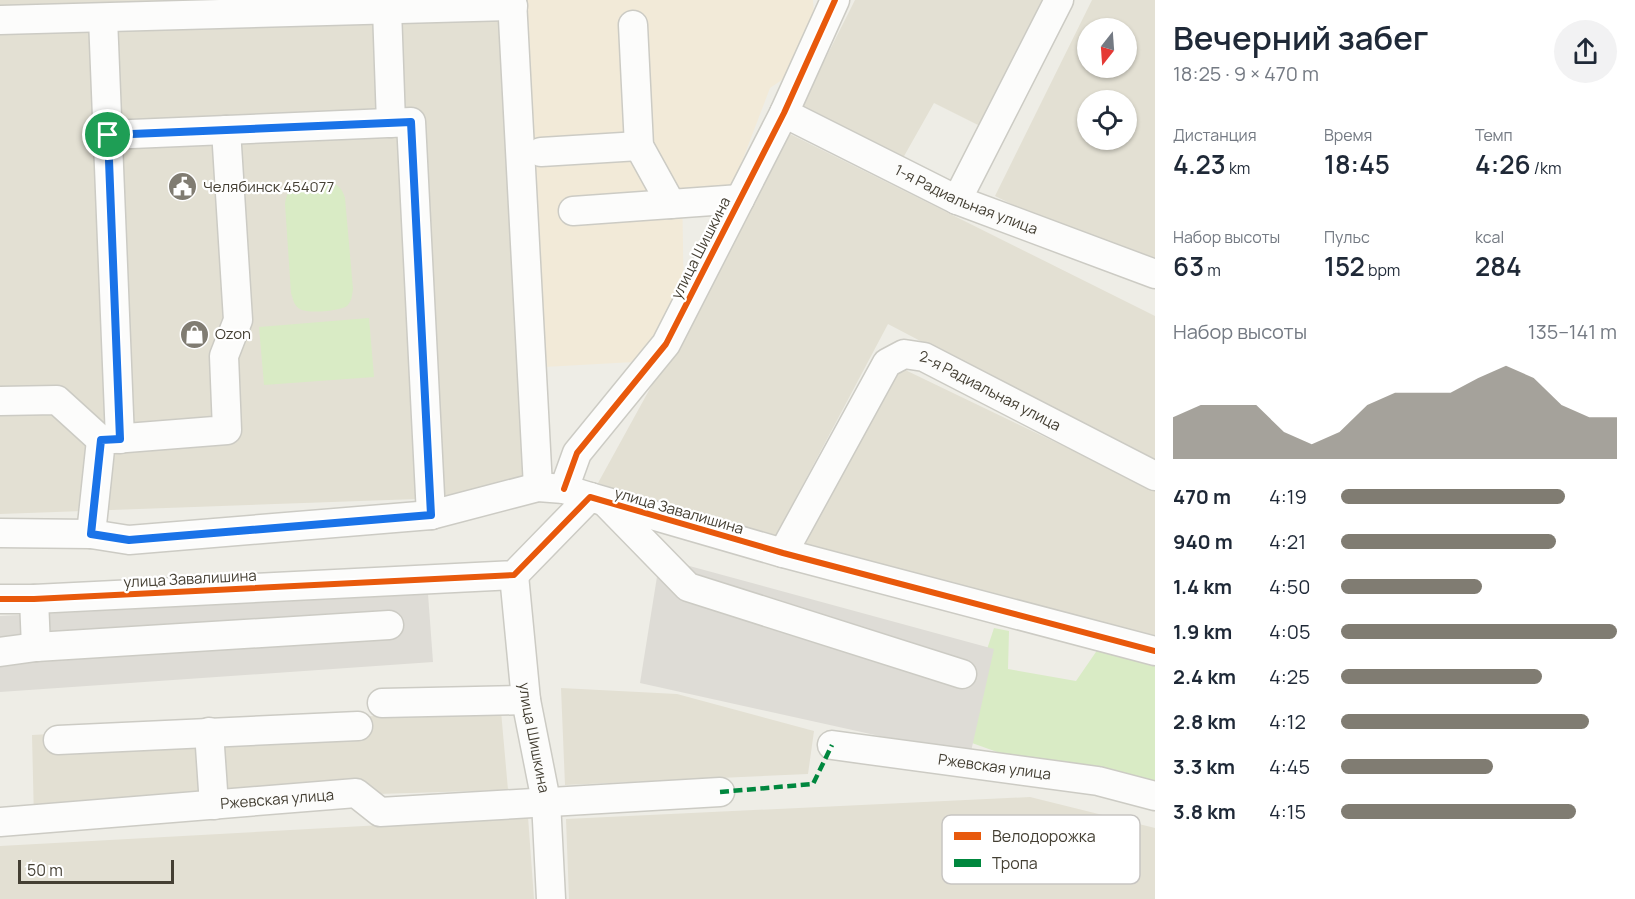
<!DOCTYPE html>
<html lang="ru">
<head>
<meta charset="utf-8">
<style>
  :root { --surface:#fff; --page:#f2f2f3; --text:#1f2937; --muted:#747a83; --accent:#807c72 }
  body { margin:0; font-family:Manrope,sans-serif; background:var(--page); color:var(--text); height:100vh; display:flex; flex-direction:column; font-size:22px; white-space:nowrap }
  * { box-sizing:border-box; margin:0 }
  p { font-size:20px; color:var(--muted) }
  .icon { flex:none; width:33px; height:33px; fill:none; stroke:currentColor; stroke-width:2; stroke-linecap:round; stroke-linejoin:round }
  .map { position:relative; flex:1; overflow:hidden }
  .panel { display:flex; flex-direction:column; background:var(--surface); width:480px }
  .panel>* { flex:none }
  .needle { width:39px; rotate:197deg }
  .fabs { position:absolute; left:1077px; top:18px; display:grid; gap:12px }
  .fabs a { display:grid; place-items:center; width:60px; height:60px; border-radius:50%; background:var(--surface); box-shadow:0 2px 4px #0004; font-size:30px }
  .scale { position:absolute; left:18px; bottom:15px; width:156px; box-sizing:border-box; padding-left:6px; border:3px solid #443f33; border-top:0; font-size:16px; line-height:21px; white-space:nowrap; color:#443f33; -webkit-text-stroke:4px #fff; paint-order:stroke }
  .pin { position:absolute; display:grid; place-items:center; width:51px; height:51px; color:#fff; margin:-26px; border:3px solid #fff; border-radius:50%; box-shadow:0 2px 6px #0007 }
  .round { display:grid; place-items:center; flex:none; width:63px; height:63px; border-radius:32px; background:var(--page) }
  .summary { display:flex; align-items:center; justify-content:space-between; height:102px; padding:0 18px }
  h1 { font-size:33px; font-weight:600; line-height:45px }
  .figures { display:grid; grid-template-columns:repeat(3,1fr); gap:9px; height:102px; padding:6px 18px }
  .figures div { display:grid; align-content:center }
  .figures b { font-size:26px; font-weight:600 }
  .figures small { font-size:16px; font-weight:400 }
  .figures p { font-size:16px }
  .chart { height:168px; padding:12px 18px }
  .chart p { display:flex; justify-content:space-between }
  .chart svg { width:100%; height:108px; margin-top:6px; fill:var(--accent); opacity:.7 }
  ul { padding:0 18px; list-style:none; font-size:20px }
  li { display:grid; grid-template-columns:96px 72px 1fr; align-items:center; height:45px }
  li i { height:15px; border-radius:8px; background:var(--accent) }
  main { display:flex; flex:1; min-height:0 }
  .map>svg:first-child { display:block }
</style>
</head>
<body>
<main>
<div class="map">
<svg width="1155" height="899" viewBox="0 0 1155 899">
  <rect width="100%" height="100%" fill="#eeede6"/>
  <g fill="#e3e0d3" fill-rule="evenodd">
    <path d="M 0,0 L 512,0 L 528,495 L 0,514 Z"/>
    <path d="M 855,0 L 1047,0 L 982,127 L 934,103 L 903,158 L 801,107 Z"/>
    <path d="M 1092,0 L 1155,0 L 1155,265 L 1152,272 L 995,196 ZM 1088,28 L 1126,28 L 1126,68 L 1088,68 ZM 1088,100 L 1126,100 L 1126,140 L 1088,140 Z"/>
    <path d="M 790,134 L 1155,316 L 1155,464 L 888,324 L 773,541 L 598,483 Z"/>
    <path d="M 899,367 L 1155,490 L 1155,638 L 802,545 Z"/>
    <path d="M 561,688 L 677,694 L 814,731 L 808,774 L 565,785 Z"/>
    <path d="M 501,711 L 508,790 L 378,794 L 34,820 L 32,735 L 376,716 Z"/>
    <path d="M 1030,797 L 1155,828 L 1155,899 L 569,899 L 566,819 Z"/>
    <path d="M 528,817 L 534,899 L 0,899 L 0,846 Z"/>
  </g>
  <path fill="#f2ead8" d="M 521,0 L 813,0 L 815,30 L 792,73 L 770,88 L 733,185 L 682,188 L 684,304 L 634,362 L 544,367 Z"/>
  <g fill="#d9ebc5">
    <path d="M 327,181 C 338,184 342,188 345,198 L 353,289 C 352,295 352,301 347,306 C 339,311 308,314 300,309 C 294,306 293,299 291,293 L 285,204 C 288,179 307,183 327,181 Z"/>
    <path d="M 369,318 L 374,377 L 264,385 L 259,327 Z"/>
    <path d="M 994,628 L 1009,631 L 1008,669 L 1076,681 L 1098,649 L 1155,663 L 1155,782 L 1014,758 L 958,738 Z"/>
  </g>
  <g fill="#dedcd6">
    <path d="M 660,558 L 994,649 L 970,756 L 640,683 Z"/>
    <path d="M 428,594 L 433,662 L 0,692 L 0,616 Z"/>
  </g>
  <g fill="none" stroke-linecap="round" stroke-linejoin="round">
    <defs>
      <g id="minor">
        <path d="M 512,0 L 538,487"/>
        <path d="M 387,9 L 391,123"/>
        <path d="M 103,18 L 120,439"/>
        <path d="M 0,20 L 513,6"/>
        <path d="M 633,25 L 639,146 L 671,204"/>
        <path id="s1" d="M 784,113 L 957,200 L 1155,274"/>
        <path d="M 108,135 L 411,122 L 431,515"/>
        <path d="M 541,152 L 639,146"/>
        <path d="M 957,200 L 1059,0"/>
        <path d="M 573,211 L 740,199"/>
        <path d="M 0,401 L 57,400 L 101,440"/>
        <path d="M 564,489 L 577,453 L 666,344 L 784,113 L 835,0"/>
        <path d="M 606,503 L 688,587 L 962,674"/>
        <path d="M 0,533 L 91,534 L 129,540 L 431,515 L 538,487 L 564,489 L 590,497"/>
        <path d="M 91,534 L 101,440 L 227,430 L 224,356 L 238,320 L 226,130"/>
        <path id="s2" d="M 783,553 L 887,363 L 904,354 L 924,357 L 1155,476"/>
        <path id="s3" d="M 514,575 L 526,700 L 546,801 L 551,899"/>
        <path d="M 0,599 L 34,599 L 514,575 L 590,497 L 783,553 L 1155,651"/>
        <path d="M 34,599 L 36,647"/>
        <path d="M 0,652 L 36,647 L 389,625"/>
        <path d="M 382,703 L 526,700"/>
        <path d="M 209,732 L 214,805"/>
        <path d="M 58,740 L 358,726"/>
        <path id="s4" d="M 832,745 L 1098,781 L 1155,796"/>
        <path id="s5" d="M 0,822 L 356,793 L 380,812 L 720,792"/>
      </g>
    </defs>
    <use href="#minor" stroke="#cccbc4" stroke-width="31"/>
    <use href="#minor" stroke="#fcfcfb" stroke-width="28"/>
    <path stroke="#00873e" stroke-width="4.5" stroke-dasharray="9 4.5" stroke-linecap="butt" d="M 720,792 L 813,784 L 832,745"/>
    <defs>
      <g id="cycleway">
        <path d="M 564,489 L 577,453 L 666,344 L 784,113 L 835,0"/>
        <path d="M 0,599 L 34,599 L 514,575 L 590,497 L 783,553 L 1155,651"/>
      </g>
    </defs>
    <use href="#cycleway" stroke="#fff" stroke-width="10"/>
    <use href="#cycleway" stroke="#e8590c" stroke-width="6"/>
  </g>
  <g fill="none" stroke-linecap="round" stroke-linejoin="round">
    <defs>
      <path id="route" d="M 411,122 L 431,515 L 129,540 L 91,534 L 101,440 L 120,439 L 108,135 Z"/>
    </defs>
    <use href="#route" stroke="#fff" stroke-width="12"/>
    <use href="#route" stroke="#1a73e8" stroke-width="8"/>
  </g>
  <defs>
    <symbol id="civic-disc" viewBox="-11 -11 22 22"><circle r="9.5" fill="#807c72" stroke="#fff"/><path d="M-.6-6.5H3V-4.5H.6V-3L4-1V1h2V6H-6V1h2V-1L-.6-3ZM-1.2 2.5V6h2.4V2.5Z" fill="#fff"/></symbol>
    <symbol id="shop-disc" viewBox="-11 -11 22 22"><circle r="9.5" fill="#807c72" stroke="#fff"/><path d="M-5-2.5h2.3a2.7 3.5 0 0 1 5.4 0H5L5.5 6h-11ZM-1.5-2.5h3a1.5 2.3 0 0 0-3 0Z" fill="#fff"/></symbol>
  </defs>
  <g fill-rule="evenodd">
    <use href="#civic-disc" x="166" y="170" width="33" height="33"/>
    <use href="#shop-disc" x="178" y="318" width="33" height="33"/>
  </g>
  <g text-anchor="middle" stroke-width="4.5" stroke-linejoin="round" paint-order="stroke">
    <g font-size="15" fill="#443f33" stroke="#fff" text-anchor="start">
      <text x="203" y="192">Челябинск 454077</text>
      <text x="215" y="339">Ozon</text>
    </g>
    <g font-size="15" fill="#443f33" stroke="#fff">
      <text dy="5" stroke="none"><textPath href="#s1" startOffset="202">1-я Радиальная улица</textPath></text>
      <text transform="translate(701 248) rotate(-63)" y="5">улица Шишкина</text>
      <text dy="5" stroke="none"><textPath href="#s2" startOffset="330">2-я Радиальная улица</textPath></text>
      <text transform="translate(679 511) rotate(16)" y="5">улица Завалишина</text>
      <text transform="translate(190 579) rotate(-3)" y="5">улица Завалишина</text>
      <text dy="5" stroke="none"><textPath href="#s3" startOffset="164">улица Шишкина</textPath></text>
      <text dy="5" stroke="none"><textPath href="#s4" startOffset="164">Ржевская улица</textPath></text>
      <text dy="5" stroke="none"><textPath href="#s5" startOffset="278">Ржевская улица</textPath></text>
    </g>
  </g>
  <rect x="942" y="815" width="198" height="69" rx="9" fill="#fff" stroke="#c7c5c2" stroke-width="1.5"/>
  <rect x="954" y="832" width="27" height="8" fill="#e8590c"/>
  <rect x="954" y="859" width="27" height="8" fill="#00873e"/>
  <g font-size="16" fill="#443f33">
    <text x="992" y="842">Велодорожка</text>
    <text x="992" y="869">Тропа</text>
  </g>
</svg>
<div class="fabs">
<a><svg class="needle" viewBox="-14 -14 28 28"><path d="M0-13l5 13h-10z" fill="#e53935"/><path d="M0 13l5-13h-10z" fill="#747a83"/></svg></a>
<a><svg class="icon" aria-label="locate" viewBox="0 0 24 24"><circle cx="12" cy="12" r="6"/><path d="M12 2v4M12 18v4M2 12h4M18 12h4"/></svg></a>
</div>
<div class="scale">50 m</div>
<div class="pin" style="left:108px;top:135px;background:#1e9e55"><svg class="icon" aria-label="arrive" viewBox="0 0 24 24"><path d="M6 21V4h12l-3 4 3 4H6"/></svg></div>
</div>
<section class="panel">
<div class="summary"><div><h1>Вечерний забег</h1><p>18:25 · 9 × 470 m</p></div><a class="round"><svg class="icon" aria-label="share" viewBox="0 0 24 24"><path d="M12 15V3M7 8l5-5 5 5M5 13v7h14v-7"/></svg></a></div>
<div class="figures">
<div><p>Дистанция</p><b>4.23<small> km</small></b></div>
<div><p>Время</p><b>18:45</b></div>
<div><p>Темп</p><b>4:26<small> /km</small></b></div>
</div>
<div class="figures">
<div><p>Набор высоты</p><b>63<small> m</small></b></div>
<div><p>Пульс</p><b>152<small> bpm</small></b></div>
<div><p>kcal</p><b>284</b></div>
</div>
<div class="chart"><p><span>Набор высоты</span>135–141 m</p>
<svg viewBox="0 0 160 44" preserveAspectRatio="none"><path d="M0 44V27L10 22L20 22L30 22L40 33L50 38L60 33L70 22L80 17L90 17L100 17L110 11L120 6L130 11L140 22L150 27L160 27V44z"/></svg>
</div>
<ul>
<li><b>470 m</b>4:19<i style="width:81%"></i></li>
<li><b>940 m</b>4:21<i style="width:78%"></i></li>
<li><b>1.4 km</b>4:50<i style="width:51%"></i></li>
<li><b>1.9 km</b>4:05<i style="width:100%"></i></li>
<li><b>2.4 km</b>4:25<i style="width:73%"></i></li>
<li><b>2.8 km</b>4:12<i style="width:90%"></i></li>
<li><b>3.3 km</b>4:45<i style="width:55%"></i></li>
<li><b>3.8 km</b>4:15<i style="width:85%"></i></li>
</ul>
</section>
</main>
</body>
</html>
